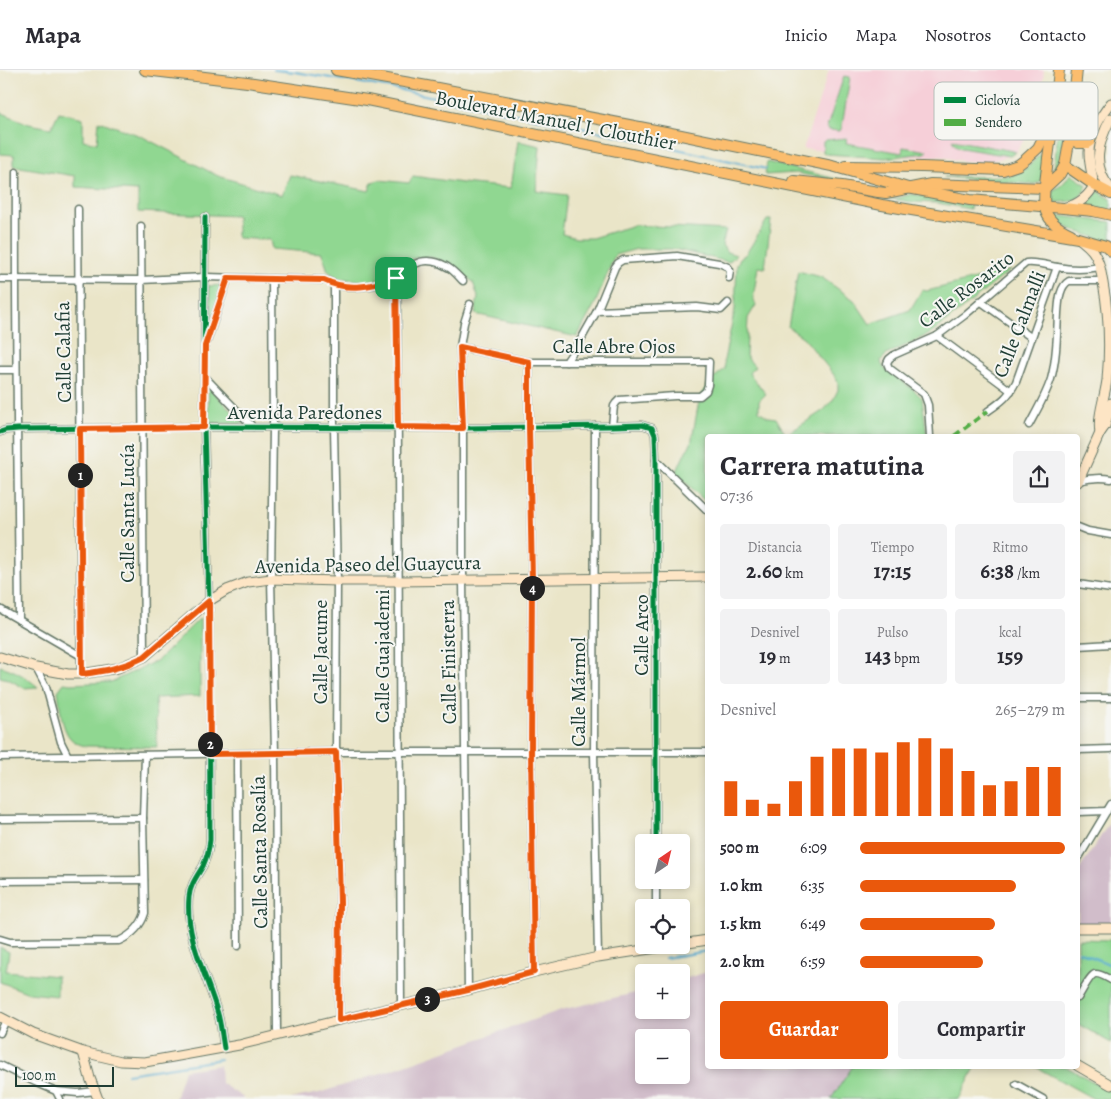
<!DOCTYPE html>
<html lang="es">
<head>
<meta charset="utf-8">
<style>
  :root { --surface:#fff; --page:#f2f2f3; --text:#2b2b33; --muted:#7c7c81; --line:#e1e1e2; --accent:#ea580c }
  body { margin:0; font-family:Alegreya,serif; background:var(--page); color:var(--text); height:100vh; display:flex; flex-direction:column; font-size:19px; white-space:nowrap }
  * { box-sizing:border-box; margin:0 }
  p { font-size:16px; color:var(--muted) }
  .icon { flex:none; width:28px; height:28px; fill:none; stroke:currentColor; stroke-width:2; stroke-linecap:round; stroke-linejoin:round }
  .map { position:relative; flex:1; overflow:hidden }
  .side { position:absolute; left:705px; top:364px; width:375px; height:635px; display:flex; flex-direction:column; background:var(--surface); border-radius:5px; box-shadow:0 2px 8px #0003 }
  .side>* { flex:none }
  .needle { width:32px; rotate:35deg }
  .buttons { position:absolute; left:635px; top:764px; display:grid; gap:10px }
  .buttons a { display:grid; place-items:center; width:55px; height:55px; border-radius:5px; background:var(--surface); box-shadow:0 2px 8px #0003; font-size:25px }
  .scale { position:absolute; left:15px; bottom:12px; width:99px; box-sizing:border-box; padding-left:5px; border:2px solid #1f3d34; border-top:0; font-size:14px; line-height:18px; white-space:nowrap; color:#1f3d34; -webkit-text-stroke:4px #f6f6f2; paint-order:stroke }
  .pin { position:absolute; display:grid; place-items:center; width:42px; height:42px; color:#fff; margin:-21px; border-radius:10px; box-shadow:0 2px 8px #0006 }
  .km { position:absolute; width:25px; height:25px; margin:-12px; border-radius:50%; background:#222; color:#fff; font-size:14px; line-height:25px; text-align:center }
  .round { display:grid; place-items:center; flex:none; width:52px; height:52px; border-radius:5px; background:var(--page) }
  .summary { display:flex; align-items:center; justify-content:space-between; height:85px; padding:0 15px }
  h1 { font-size:28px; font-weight:700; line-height:38px }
  .stats { display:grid; grid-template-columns:repeat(3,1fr); gap:8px; height:85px; padding:5px 15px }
  .stats div { display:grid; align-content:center; border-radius:5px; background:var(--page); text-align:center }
  .stats b { font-size:21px; font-weight:700 }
  .stats small { font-size:14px; font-weight:400 }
  .stats p { font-size:14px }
  .chart { height:140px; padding:10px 15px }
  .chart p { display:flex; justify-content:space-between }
  .chart svg { width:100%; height:90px; margin-top:5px; stroke:var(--accent); stroke-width:6 }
  .cta { display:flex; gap:10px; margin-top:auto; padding:10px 15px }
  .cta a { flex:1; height:58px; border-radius:5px; background:var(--accent); color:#fff; font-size:20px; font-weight:700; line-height:58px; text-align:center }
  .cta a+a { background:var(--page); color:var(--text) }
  ul { padding:0 15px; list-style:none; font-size:16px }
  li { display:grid; grid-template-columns:80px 60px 1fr; align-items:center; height:38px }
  li i { height:12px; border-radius:6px; background:var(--accent) }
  header { display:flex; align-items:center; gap:30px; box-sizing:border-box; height:70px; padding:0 25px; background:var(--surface); border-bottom:1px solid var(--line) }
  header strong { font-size:24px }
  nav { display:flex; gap:28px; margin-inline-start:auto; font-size:18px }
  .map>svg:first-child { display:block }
</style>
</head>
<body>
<header>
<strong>Mapa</strong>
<nav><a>Inicio</a><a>Mapa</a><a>Nosotros</a><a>Contacto</a></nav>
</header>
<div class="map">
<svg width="1111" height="1029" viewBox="0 0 1111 1029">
  <rect width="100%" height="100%" fill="#f6f6f2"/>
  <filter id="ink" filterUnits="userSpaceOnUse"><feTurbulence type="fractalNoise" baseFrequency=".02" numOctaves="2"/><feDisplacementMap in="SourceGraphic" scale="10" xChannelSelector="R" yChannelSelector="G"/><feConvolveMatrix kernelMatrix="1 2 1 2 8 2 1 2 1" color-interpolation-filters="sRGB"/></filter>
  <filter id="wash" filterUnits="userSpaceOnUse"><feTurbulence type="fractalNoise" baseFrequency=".0096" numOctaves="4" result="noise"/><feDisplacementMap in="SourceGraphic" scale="20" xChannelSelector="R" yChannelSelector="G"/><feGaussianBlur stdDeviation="1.12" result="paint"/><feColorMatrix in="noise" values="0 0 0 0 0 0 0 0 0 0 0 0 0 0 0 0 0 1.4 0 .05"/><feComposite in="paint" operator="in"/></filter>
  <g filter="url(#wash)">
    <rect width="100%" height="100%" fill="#eae5c8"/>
    <path fill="#f6cfd8" d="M 829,0 L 1044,0 L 1040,36 L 1034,55 L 1016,82 L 1010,86 L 987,92 L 963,91 L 938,86 L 910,87 L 803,79 Z"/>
    <g fill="#d1bdca" fill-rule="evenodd">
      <path d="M 1111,750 L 1111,854 L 1078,854 L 1078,802 Z"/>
      <path d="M 707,902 L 708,996 L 856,996 L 833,1029 L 290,1029 L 319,1023 L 394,999 L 561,940 L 644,921 L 644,940 L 681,940 L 681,910 ZM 644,968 L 681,968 L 681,1005 L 644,1005 Z"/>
      <path d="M 220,995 L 221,1013 L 245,1029 L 175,1029 L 184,1000 Z"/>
    </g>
    <g fill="#90d791" stroke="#588a62">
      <path d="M 844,6 L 850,7 L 842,57 L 840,61 L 829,60 L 827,57 Z"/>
      <path d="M 1061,34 L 1065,51 L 1059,95 L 1056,100 L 1054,99 Z"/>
      <path d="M 0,42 L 29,54 L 51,58 L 59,42 L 83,48 L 83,70 L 97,73 L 99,51 L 141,66 L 218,106 L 282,125 L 290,105 L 369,121 L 372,112 L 379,110 L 409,113 L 413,106 L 462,113 L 511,118 L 518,71 L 540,76 L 536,121 L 567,125 L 562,164 L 576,168 L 592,168 L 634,155 L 726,160 L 722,175 L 727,182 L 736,185 L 729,192 L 674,179 L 637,179 L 615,185 L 595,234 L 577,267 L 475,244 L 478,227 L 473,212 L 452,195 L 431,187 L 414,188 L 393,202 L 377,210 L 362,211 L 338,208 L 328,201 L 322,183 L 272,179 L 270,170 L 237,168 L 237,146 L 138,142 L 138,121 L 75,117 L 75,106 L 14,96 L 14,85 L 0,84 Z"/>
      <path d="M 847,68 L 846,73 L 902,83 L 903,77 L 928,81 L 925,83 L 885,88 L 826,84 L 823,82 L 823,72 L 825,70 Z"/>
      <path d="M 952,70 L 1013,81 L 1016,82 L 1010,86 L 961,78 L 955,75 Z"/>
      <path d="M 1040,84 L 1045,87 L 1041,110 L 1038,113 L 1033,114 L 944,107 L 1010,106 L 1027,98 Z"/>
      <path d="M 767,92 L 865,116 L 796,103 L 765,105 Z"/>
      <path d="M 1070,104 L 1087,115 C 1080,133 1069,132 1051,132 L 1053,120 C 1061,117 1066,111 1070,104 Z"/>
      <path d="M 1098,121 L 1111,129 L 1111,137 L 1108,140 L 1085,137 Z"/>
      <path d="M 911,124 L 971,135 L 970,139 L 937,133 L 912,132 L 886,128 L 899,128 Z"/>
      <path d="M 1052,145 L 1111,152 L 1111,173 L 1071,159 L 1063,155 Z"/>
      <path d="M 767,150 L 771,150 L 765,198 L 758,197 L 753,229 L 756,235 L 748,248 L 746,286 L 755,297 L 749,303 L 766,324 L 759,331 L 759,341 L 768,347 L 776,348 L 786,365 L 824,340 L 833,330 L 838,320 L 838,313 L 834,305 L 804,268 L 788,257 L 798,201 L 821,207 L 854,230 L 870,254 L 910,240 L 922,220 L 927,221 L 1011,200 L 933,262 L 888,284 L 884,287 L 881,291 L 882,295 L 885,299 L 914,320 L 922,328 L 927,366 L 708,366 L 707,433 L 676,403 L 686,381 L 691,374 L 700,326 L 711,310 L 725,299 L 724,290 L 735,239 L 737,195 L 740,188 L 746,184 Z"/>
      <path d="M 223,215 L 208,260 L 208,216 Z"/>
      <path d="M 208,316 L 244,354 L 209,353 Z"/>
      <path d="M 200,548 L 200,626 L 155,628 L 157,677 L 86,676 C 80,675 75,673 71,669 C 61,659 60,635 58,621 L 64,613 L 71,614 L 111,612 L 135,601 L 158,590 Z"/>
      <path d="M 0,596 C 15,600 26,607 38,617 L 24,618 L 8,609 L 0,607 Z"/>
      <path d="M 1078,869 L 1111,870 L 1111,973 L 1078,954 Z"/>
      <path d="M 0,877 L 9,882 L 6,901 L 57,906 L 57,926 L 29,923 L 0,912 Z"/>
      <path d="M 853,996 L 976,996 L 959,1029 L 831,1029 Z"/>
      <path d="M 1034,996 L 1065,996 L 1111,1022 L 1111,1029 L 1094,1029 Z"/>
    </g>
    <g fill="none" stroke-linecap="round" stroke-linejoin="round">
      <g stroke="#54abd1" stroke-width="2">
        <path d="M 274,0 L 295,2 L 391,18 L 620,66 L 766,99"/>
        <path d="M 1078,881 L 1111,895"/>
        <path d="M 665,888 L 708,881"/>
        <path d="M 127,1004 L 205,992 L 220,989"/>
      </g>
    </g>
  </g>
  <g filter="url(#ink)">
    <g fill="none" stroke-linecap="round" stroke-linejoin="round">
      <defs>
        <g id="street">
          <path d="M 16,102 C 15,251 18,401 19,550"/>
          <path d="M 78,139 L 81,604"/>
          <path d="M 205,147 L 204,357 L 209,531 L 210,770 C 209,779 207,787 203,796 C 197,806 190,815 189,827 C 185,869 207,905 218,944 C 221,955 222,967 224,978"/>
          <path d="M 141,156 L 144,587"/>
          <path d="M 397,208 L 401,935"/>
          <path d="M 0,209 L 141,210 L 205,207 L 325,210 C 346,221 375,218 397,208 C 404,204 409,197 415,194 C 426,188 440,192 449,198 C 454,201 459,207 463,211"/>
          <path d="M 272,209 L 273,358 L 271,509 L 275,683 L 277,964"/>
          <path d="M 334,215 L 334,358 L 337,511 L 336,682 L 340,832 L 339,950"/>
          <path d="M 980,231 L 1032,268"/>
          <path d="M 597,241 L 697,237 L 721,240 L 728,233"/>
          <path d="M 937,266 L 1011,321"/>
          <path d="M 207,271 L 228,208"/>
          <path d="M 460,277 L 529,292 L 709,292 L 708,315 L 706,321 L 700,326 L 675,326 L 619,330 L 616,333 L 614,336 L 612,356"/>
          <path d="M 529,292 L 529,357 L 532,509 L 531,682 L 534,902"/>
          <path d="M 566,292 L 579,273 L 597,241 L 615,197 L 618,193 L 623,190 L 677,186 L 719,193 L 728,197 L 730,200 L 729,208"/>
          <path d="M 0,300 L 16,300"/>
          <path d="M 205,307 L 253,357"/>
          <path d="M 988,341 C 1002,331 1008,327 1016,312 L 1057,197"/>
          <path d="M 1029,355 C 1037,340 1046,325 1051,309 C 1057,288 1057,264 1058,243 C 1059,232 1059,217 1069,211 L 1103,211"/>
          <path d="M 595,356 L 594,682 L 598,887"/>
          <path d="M 0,362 L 6,360 L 18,359 L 204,357 L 463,358 L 612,356 L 642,355 L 652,358 L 655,365 L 656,390 L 656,772"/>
          <path d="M 930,366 L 928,335 L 924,324 L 889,298 L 887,293 L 889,289 L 894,285 L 937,266 L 965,245 L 1026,193 C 1036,192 1046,195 1057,197 C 1073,200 1084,200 1100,197"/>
          <path d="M 656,390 L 708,441"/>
          <path d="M 1078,411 C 1090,408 1099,407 1111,409"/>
          <path d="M 1078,457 L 1088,461 L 1111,465"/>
          <path d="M 1078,514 L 1111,519"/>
          <path d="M 0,539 L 81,586"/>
          <path d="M 1078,576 L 1111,574"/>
          <path d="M 36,598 L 46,617 L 61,672 L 68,686"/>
          <path d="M 1078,628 L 1111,628"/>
          <path d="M 1078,680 L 1111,679"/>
          <path d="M 237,684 L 238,876"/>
          <path d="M 0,687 L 336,682 L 708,682"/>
          <path d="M 1078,742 L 1107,741"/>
          <path d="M 0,749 L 143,748"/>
          <path d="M 1078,789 L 1111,734"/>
          <path d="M 0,811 L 144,810"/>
          <path d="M 656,838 L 656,810"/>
          <path d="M 0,869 L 10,872 L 119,871 C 132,865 141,856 145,843 L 143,748 L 145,685"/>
          <path d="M 468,920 L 463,510 L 463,358 L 460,277 L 464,253 L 470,234"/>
          <path d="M 1078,928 C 1081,923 1090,905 1095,904 C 1100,903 1107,908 1111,910"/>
          <path d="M 0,963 L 6,950"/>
          <path d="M 0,995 L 35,1012 L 56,1021 L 60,1029"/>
          <path d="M 1016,1014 L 1043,1029"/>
          <path d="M 56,1021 L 78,1023 L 95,1021"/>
        </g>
        <g id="secondary">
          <path d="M 1111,48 C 1098,72 1091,97 1111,119"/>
          <path d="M 1066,137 C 1078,135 1089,126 1094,115 C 1092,104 1089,93 1089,83 C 1089,64 1100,47 1111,33"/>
          <path d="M 1081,170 C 1087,175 1093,179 1096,187 C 1101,195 1101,204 1103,213 C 1109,245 1110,277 1107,310 C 1105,327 1097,346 1100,363"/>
          <path d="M 1078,412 L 1100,363 L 1105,356 L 1111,333"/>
          <path d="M 0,587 L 36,598 L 68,604 L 81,604 L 118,598 L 144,587 L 209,531 L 227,520 L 248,512 L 271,509 L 337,511 L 398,511 L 708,507"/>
          <path d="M 1078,858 L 1111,858"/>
          <path d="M 681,874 L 708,870"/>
          <path d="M 0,947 L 33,964 L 83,982 L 121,991 L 145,992 L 239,975 L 339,950 L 468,920 L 534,902 L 598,887 L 676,875"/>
          <path d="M 83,982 L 90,1008 L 98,1029"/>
          <path d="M 1078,996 L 1111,1015"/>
        </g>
        <g id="primary">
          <path d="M 145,0 L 247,12 L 367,30 L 882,135 L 1078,168 L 1106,176 L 1111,181"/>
          <path d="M 336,0 L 427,16 L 681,65 L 832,96 L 908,118 L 970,130 L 1063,138 L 1093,141 L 1111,145"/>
          <path d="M 1059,0 C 1056,29 1052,59 1048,88 C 1047,102 1042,125 1045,138 C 1047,150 1060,159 1071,164"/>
          <path d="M 1070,67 L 1078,73 L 1087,73 L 1090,71"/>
          <path d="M 1065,95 L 1094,115 L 1111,124"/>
          <path d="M 845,96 L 922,97 L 1003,100 L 1018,95 L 1026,89 L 1038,78 L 1043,68 L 1055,39"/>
          <path d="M 794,111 L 842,116 L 878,122 L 886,123 L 931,114 L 1045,118 L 1060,104 L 1065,95 L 1070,67 L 1077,0"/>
        </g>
      </defs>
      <use href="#street" stroke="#667868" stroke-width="9"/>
      <use href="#secondary" stroke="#667868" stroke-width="11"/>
      <use href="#primary" stroke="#667868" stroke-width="12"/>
      <use href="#street" stroke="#fff" stroke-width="6"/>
      <use href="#secondary" stroke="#fde5c5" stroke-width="9"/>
      <use href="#primary" stroke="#fbbd6e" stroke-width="10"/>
      <path stroke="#52ad45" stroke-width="4" stroke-dasharray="8 4" stroke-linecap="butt" d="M 954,366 L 988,341"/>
      <defs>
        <g id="cycleway">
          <path d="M 205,147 L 204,357 L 209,531 L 210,770 C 209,779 207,787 203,796 C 197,806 190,815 189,827 C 185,869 207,905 218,944 C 221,955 222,967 224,978"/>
          <path d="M 0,362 L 6,360 L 18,359 L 204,357 L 463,358 L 612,356 L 642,355 L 652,358 L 655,365 L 656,390 L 656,772"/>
        </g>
      </defs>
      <use href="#cycleway" stroke="#f6f6f2" stroke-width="8"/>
      <use href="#cycleway" stroke="#00873e" stroke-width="5"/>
    </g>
  </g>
  <g fill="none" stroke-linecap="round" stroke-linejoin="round" filter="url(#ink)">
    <defs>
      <path id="route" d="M 228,208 L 324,210 C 348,222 373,216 396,208 L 398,357 L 463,358 L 460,277 L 529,292 L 529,357 L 532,509 L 531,682 L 534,902 L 468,920 L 339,950 L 340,832 L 336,682 L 210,684 L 209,531 L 144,587 C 122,598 105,601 82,604 L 80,359 L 204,357 L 205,276 Z"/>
    </defs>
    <use href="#route" stroke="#fff" stroke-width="10"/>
    <use href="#route" stroke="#ea580c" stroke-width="6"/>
  </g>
  <g text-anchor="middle" stroke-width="4" stroke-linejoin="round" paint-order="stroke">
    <g font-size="20" fill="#1f3d34" stroke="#f6f6f2">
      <text transform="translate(556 50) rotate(11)" y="7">Boulevard Manuel J. Clouthier</text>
      <text transform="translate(966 219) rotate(-37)" y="7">Calle Rosarito</text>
      <text transform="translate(1019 254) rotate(-69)" y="7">Calle Calmalli</text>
      <text x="614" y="283">Calle Abre Ojos</text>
      <text transform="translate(63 282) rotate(-91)" y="7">Calle Calafia</text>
      <text x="305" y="349">Avenida Paredones</text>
      <text transform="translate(127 443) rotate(-90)" y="7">Calle Santa Lucía</text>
      <text transform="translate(368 494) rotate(-1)" y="7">Avenida Paseo del Guaycura</text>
      <text transform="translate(641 565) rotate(-90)" y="7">Calle Arco</text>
      <text transform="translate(320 582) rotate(-90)" y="7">Calle Jacume</text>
      <text transform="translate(382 586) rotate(-90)" y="7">Calle Guajademi</text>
      <text transform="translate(448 592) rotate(-91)" y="7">Calle Finisterra</text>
      <text transform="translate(578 622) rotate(-90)" y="7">Calle Mármol</text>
      <text transform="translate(259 782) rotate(-91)" y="7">Calle Santa Rosalía</text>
    </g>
  </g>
  <rect x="934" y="12" width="164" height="58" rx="8" fill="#f6f6f2" stroke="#b6beb9" stroke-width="1"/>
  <rect x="944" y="27" width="22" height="6" fill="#00873e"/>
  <rect x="944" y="49" width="22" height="7" fill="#52ad45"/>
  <g font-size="14" fill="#1f3d34">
    <text x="975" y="35">Ciclovía</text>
    <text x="975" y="57">Sendero</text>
  </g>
</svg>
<div class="buttons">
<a><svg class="needle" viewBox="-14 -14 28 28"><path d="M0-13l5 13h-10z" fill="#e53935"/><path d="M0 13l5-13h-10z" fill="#7c7c81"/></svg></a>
<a><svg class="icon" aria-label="locate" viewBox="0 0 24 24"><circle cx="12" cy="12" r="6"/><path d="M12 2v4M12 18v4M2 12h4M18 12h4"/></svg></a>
<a>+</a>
<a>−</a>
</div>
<div class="scale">100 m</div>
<div class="pin" style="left:396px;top:208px;background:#1e9e55"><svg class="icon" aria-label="arrive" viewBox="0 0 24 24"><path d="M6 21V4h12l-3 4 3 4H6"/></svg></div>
<b class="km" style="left:80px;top:405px">1</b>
<b class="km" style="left:210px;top:674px">2</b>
<b class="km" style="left:427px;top:929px">3</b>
<b class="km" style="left:532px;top:518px">4</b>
<section class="side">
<div class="summary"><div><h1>Carrera matutina</h1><p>07:36</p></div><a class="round"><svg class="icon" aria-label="share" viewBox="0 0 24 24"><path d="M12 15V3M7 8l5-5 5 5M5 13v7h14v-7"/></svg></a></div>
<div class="stats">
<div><p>Distancia</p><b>2.60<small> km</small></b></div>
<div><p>Tiempo</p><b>17:15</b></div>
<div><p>Ritmo</p><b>6:38<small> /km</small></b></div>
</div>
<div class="stats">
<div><p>Desnivel</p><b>19<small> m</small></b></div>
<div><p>Pulso</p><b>143<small> bpm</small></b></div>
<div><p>kcal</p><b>159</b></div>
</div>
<div class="chart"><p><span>Desnivel</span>265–279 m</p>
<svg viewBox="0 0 160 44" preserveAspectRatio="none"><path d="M5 44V27M15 44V36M25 44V38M35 44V27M45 44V15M55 44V11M65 44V11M75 44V13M85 44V8M95 44V6M105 44V11M115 44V22M125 44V29M135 44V27M145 44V20M155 44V20"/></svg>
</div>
<ul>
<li><b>500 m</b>6:09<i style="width:100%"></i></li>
<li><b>1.0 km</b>6:35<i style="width:76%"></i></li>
<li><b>1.5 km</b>6:49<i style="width:66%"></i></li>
<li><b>2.0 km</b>6:59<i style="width:60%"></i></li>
</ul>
<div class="cta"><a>Guardar</a><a>Compartir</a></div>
</section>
</div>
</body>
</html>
